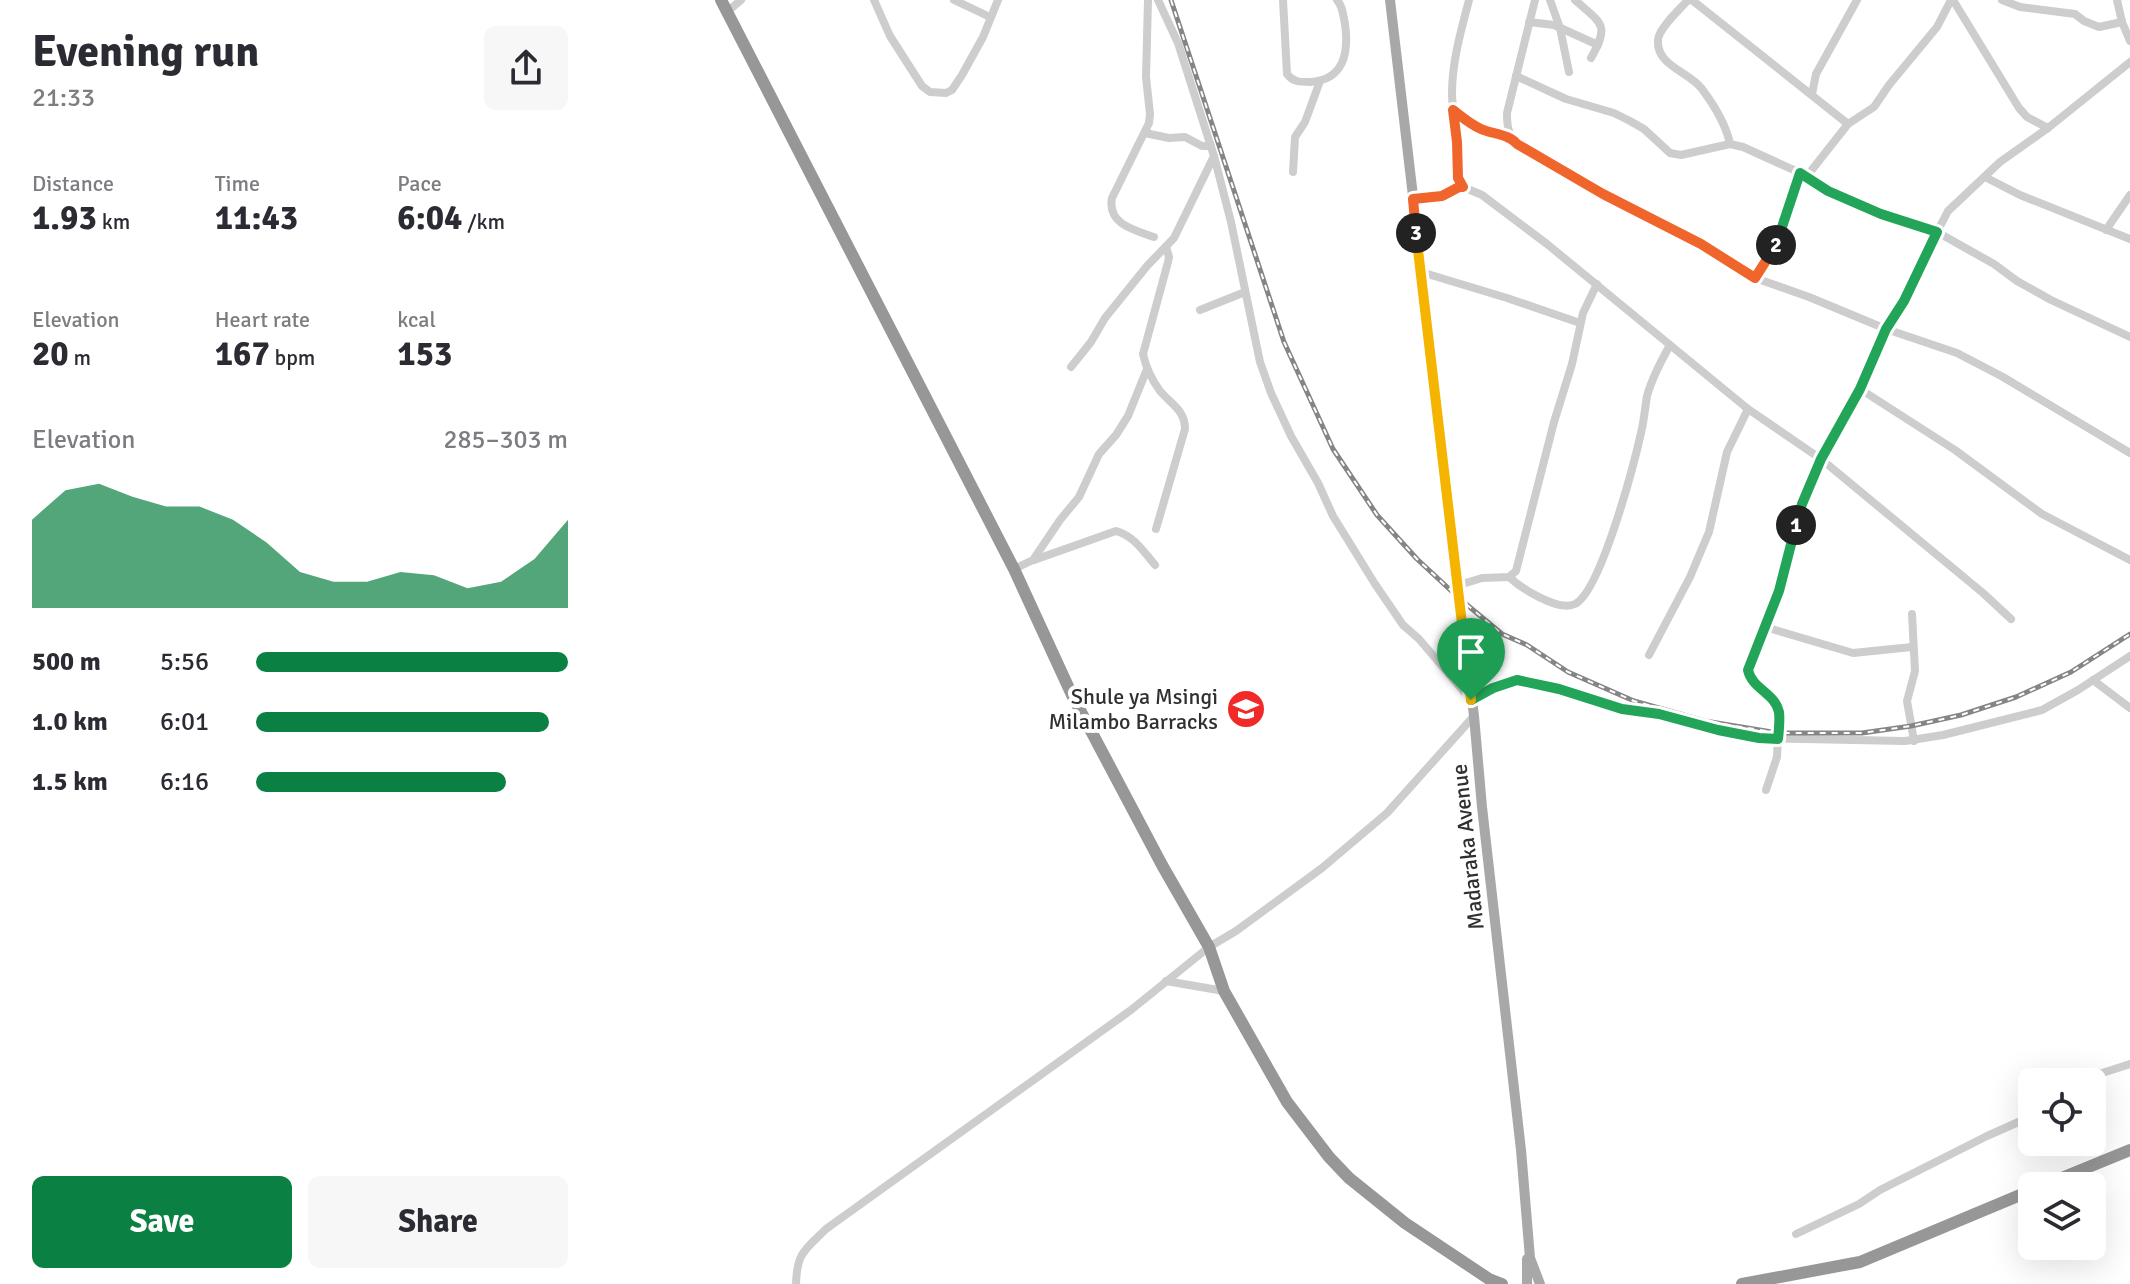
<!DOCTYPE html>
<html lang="en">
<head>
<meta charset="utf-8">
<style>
  :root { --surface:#fff; --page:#f7f7f7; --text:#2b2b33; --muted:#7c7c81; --accent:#0b8043 }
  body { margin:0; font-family:Signika,sans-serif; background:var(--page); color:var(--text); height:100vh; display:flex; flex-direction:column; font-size:30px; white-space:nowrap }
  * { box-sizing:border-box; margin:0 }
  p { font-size:26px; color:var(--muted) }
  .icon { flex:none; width:44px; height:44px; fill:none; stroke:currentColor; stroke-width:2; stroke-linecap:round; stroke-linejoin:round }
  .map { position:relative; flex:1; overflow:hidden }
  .drawer { display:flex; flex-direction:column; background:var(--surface); width:600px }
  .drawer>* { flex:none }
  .buttons { position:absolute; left:1418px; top:1068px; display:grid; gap:16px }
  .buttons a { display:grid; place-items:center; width:88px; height:88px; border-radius:12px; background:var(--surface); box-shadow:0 8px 32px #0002; font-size:40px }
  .pin { position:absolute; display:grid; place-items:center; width:68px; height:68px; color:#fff; margin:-82px -34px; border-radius:50% 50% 50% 0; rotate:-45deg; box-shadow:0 0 8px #0007 }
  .pin .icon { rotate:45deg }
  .km { position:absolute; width:40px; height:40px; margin:-20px; border-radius:50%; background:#222; color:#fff; font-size:22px; line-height:40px; text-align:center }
  .round { display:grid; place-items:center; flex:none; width:84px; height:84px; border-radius:12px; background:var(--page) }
  .head { display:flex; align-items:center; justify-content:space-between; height:136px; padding:0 32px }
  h1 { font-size:44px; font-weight:700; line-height:60px }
  .stats { display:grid; grid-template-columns:repeat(3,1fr); gap:12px; height:136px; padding:8px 32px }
  .stats div { display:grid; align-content:center }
  .stats b { font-size:34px; font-weight:700 }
  .stats small { font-size:22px; font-weight:400 }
  .stats p { font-size:22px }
  .chart { height:224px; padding:16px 32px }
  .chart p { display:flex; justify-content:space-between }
  .chart svg { width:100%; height:144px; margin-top:8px; fill:var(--accent); opacity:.7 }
  .primary-button { display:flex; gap:16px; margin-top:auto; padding:16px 32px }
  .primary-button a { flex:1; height:92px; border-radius:12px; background:var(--accent); color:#fff; font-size:32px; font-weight:700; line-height:92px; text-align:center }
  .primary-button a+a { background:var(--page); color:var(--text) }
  ul { padding:0 32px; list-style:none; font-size:26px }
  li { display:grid; grid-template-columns:128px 96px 1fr; align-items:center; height:60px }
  li i { height:20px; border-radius:10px; background:var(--accent) }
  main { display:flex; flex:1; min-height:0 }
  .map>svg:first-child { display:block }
</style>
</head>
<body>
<main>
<section class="drawer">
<div class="head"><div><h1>Evening run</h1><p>21:33</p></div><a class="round"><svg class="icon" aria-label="share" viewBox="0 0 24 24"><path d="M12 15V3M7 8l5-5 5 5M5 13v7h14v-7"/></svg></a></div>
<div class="stats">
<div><p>Distance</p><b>1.93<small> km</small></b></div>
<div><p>Time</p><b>11:43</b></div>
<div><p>Pace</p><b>6:04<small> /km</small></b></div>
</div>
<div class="stats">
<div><p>Elevation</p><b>20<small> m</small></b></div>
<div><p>Heart rate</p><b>167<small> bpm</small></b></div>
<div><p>kcal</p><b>153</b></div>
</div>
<div class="chart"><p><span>Elevation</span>285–303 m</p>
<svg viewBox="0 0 160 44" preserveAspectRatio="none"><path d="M0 44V17L10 8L20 6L30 10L40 13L50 13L60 17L70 24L80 33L90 36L100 36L110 33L120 34L130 38L140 36L150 29L160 17V44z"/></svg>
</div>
<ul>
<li><b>500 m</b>5:56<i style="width:100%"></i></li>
<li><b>1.0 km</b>6:01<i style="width:94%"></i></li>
<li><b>1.5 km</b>6:16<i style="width:80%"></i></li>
</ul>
<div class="primary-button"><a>Save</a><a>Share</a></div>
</section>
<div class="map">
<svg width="1530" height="1284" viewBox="0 0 1530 1284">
  <rect width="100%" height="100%" fill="#fff"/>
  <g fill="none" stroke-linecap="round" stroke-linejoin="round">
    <g stroke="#cdcdcd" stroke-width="8">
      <path d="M 274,0 L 290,36 L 322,86 L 330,92 L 346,93 L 352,90 L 362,75 L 383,37 L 398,0"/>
      <path d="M 354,0 L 390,17"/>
      <path d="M 548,0 L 546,77 L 550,114 L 549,123 L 512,198 C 507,224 534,230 554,237"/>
      <path d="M 558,0 L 578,43 L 614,156 L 631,222 L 660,362 L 671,393 L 691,436 L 718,483 L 733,516 L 775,584 L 803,625 L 819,639 L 871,700 L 893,688 L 917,680 L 959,689 L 1022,709 L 1059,714 L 1118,730 L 1159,738 L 1305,741 L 1343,735 L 1442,710 L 1478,690 L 1530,656"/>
      <path d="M 683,0 L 687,74 C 693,82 700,82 710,82 C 744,80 749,53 745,24 C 743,15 743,7 737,0"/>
      <path d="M 935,0 L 907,113 C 907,126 908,134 917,144 L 1003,194 L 1101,244 L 1155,278 L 1209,297 L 1286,329 L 1357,353 L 1403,377 L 1530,453"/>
      <path d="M 950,0 L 960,28 L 969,72"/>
      <path d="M 975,0 C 1002,24 1010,24 991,58"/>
      <path d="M 1088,0 C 1081,8 1058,29 1058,40 C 1056,66 1090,72 1102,89 C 1114,105 1126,125 1130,144"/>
      <path d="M 1092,0 L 1248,124"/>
      <path d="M 1353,0 L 1419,108 L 1427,117 L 1448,128"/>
      <path d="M 1402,0 L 1420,7 L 1475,14 L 1484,21 L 1499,27 L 1522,22"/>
      <path d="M 1517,0 L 1522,22 L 1530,41"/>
      <path d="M 127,12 L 141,0"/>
      <path d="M 929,22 L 954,25 L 998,45"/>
      <path d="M 916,76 L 966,99 L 1014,113 L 1030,121 L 1044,129 L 1070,153 L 1081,155 L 1130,144 L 1143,147 L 1207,176 L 1228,191 L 1281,214 L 1337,232 L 1394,264 L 1417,281 L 1451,300 L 1530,337"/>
      <path d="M 1212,94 L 1216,74 L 1257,0"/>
      <path d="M 853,110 C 871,124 888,134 912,138"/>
      <path d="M 545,133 L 569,138 L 585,137 L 602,146 L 611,146"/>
      <path d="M 693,172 L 695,137 L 705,122 L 720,81"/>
      <path d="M 1207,176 L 1248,124 L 1274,107 L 1289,85 L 1337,27 L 1351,0"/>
      <path d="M 1385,177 L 1420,195 L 1530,239"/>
      <path d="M 863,187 C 854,176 857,158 857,144 C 858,127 852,111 852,94 C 852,61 861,31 869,0"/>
      <path d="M 813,199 L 842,196 L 859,187 L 863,187 L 882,195 L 947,244 L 1148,409 L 1221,459 L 1383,593 L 1411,619"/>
      <path d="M 1506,230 L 1530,195"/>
      <path d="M 821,272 L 907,298 L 980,323"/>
      <path d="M 1155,278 L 1176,243 L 1200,173"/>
      <path d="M 600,310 L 645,292"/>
      <path d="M 471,367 L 491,342 L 505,318 L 547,266 L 574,238 L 614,156"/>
      <path d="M 1260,389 L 1355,450 L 1442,514 L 1530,560"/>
      <path d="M 556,529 L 585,429 C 585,410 571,404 560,391 C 552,380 546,368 543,354 L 568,262 L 569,257 L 566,247"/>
      <path d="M 434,560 L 516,531 C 534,536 543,551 555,565"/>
      <path d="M 414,569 L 433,560 L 460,520 L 479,497 L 499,454 L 516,435 L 528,416 L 547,369"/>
      <path d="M 909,577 C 921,588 958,612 975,604 C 1001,591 1034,464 1041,433 C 1044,421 1045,408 1047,396 C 1052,378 1061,361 1070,345"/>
      <path d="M 859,585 L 882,578 L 909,577 L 916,571 L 954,422 L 972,364 L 983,313 L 997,284"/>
      <path d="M 1312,614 L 1315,671 L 1307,701 L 1314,741"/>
      <path d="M 1165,627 L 1253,653 L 1312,647"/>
      <path d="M 1049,655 L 1090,577 L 1109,532 L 1127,452 L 1148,409"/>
      <path d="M 1493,680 L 1530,708"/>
      <path d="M 1166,790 L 1177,757 L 1179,711 L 1172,699 L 1152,682 L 1148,670 L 1179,591 L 1202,504 L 1221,459 L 1260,389 L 1286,329 L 1304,301 L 1325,255 L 1348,211 L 1400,162 L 1448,128 L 1530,62"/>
      <path d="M 566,981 L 624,991"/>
      <path d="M 1484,1082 L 1499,1074 L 1530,1064"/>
      <path d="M 1196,1234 L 1259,1204 L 1280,1190 L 1387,1136 L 1432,1116"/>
      <path d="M 196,1284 C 197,1252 205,1250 226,1229 L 531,1010 L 609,947 L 636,931 L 722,868 L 787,813 L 874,716"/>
    </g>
    <g stroke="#a8a8a8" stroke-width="10">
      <path d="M 790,0 L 874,716 L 882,807 L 921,1150 L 930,1258 L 940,1284"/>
      <path d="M 927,1259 L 927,1284"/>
    </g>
    <g stroke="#979797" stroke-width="12">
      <path d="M 121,0 L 414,569 L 472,695 L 562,865 L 609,947 L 624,991 L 687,1102 L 729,1157 L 749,1178 L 805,1223 L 889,1279 L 902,1284"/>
      <path d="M 1442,1186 L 1530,1150"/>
      <path d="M 1142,1284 L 1260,1262 L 1432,1190"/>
    </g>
    <defs>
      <path id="rail" d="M 571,0 L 684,342 L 733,449 L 777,515 L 817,559 L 860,599 L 902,634 L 927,645 L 968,672 L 1034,701 L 1105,721 L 1178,733 L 1262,733 L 1311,726 L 1361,715 L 1416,697 L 1471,672 L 1530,634"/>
    </defs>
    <use href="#rail" stroke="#858585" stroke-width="5"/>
    <use href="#rail" stroke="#fff" stroke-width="2" stroke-dasharray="6" stroke-linecap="butt"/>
  </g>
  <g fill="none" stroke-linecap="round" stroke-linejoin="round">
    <defs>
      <path id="split-1" d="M 871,700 L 893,688 L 917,680 L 959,689 L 1022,709 L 1059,714 L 1118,730 L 1159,738 L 1178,739 C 1179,730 1180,721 1179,712 C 1175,693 1152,689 1148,670 L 1179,591 L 1196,525"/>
      <path id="split-2" d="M 1176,245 L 1200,173 L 1228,191 L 1281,214 L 1337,232 L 1304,301 L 1286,329 L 1260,389 L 1221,459 L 1202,504 L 1196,525"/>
      <path id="split-3" d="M 816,233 L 813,199 L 842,196 L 859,187 L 863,187 L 858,178 L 857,142 L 853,110 C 862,117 870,124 881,129 C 892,134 909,134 917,144 L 1003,194 L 1101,244 L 1155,278 L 1176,245"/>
      <path id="split-4" d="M 816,233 L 871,700"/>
    </defs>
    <use href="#split-1" stroke="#fff" stroke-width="16"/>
    <use href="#split-2" stroke="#fff" stroke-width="16"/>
    <use href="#split-3" stroke="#fff" stroke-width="16"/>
    <use href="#split-4" stroke="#fff" stroke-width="16"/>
    <use href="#split-1" stroke="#22a559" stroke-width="10"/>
    <use href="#split-2" stroke="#22a559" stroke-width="10"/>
    <use href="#split-3" stroke="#f0652b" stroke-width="10"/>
    <use href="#split-4" stroke="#f5b400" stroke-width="10"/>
  </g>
  <defs>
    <symbol id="school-disc" viewBox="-11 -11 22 22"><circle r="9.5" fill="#f02a28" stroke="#fff"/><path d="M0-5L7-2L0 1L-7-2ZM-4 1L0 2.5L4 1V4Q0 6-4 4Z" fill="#fff"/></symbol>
  </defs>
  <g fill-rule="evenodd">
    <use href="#school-disc" x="624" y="687" width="44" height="44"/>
  </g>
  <g text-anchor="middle" stroke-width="8" stroke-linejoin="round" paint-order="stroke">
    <g font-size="22" fill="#303030" stroke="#fff" text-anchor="end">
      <text x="618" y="704">Shule ya Msingi<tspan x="618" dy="25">Milambo Barracks</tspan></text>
    </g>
    <g font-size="22" fill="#303030" stroke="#fff">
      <text transform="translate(867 847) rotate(-96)" y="8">Madaraka Avenue</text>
    </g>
  </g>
</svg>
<div class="buttons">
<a><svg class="icon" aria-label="locate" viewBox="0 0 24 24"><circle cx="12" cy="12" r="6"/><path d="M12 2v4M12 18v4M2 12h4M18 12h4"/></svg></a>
<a><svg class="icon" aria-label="layers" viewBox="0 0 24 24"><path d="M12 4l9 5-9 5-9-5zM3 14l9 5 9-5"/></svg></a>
</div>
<div class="pin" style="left:871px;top:700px;background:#1e9e55"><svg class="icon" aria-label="arrive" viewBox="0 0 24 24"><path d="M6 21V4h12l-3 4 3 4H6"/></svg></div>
<b class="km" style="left:1196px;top:525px">1</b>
<b class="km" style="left:1176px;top:245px">2</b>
<b class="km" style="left:816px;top:233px">3</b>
</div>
</main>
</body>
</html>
